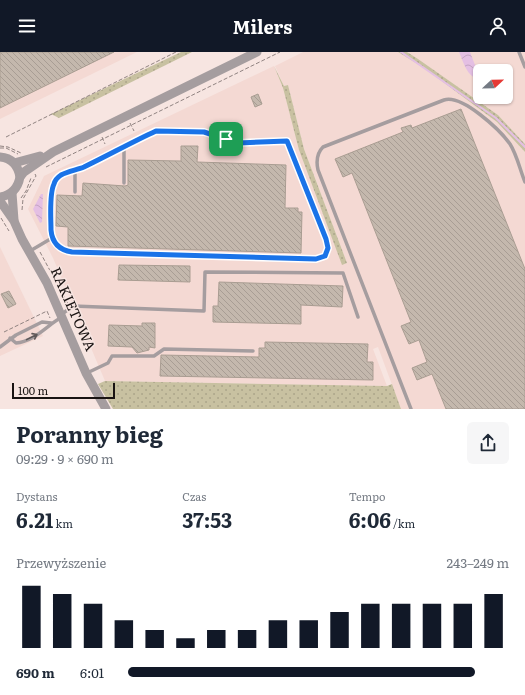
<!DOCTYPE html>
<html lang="pl">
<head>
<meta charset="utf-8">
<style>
  :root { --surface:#fff; --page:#f6f6f7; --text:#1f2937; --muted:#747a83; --accent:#111827 }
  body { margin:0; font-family:Literata,serif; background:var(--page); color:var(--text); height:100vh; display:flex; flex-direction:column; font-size:15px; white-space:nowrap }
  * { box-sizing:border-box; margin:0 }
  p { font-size:13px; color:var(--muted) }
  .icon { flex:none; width:22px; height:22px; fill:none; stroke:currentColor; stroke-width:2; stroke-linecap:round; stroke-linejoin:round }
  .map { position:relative; height:357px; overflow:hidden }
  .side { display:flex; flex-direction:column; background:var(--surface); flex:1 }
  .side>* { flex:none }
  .needle { width:26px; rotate:68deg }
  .buttons { position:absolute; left:473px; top:12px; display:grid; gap:8px }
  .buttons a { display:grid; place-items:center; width:40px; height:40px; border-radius:6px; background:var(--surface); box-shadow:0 1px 3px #0004; font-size:20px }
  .scale { position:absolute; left:12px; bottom:10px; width:103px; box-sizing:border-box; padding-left:4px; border:2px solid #191312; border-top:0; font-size:11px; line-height:14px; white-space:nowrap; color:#191312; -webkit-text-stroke:3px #f7e5e1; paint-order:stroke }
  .pin { position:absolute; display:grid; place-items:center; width:34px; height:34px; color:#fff; margin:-17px; border-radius:8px; box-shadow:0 2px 6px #0006 }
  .round { display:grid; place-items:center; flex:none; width:42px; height:42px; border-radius:6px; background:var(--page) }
  .headline { display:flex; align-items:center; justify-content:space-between; height:68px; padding:0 16px }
  h1 { font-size:22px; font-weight:700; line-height:30px }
  .metrics { display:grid; grid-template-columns:repeat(3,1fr); gap:6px; height:68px; padding:4px 16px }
  .metrics div { display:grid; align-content:center }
  .metrics b { font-size:20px; font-weight:700 }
  .metrics small { font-size:11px; font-weight:400 }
  .metrics p { font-size:11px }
  .chart { height:112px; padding:8px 16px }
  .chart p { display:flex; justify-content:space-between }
  .chart svg { width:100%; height:72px; margin-top:4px; stroke:var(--accent); stroke-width:6 }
  ul { padding:0 16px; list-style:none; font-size:13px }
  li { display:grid; grid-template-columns:64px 48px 1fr; align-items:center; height:30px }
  li i { height:10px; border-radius:5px; background:var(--accent) }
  header { display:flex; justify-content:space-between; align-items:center; height:52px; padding:0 16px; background:var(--accent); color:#fff; font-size:18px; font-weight:700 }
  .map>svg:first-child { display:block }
</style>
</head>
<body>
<header><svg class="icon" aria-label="menu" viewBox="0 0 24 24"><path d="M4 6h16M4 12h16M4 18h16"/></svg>Milers<svg class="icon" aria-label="person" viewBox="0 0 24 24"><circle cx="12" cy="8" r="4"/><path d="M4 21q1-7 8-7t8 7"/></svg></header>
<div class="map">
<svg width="525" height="357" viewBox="0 0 525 357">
  <defs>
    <pattern id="grass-dots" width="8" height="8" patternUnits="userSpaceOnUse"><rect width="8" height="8" fill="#c8c1a1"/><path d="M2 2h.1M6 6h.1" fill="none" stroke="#aba58a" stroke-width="1.8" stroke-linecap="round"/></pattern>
    <pattern id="water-waves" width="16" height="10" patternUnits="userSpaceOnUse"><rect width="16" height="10" fill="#e4bfe3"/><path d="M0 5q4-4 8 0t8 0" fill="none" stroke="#c3a3c2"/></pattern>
    <pattern id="building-back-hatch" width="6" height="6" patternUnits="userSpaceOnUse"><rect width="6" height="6" fill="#c4b8ad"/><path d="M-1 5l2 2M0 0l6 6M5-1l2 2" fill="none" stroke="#a89d94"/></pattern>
  </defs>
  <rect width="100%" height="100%" fill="#f7e5e1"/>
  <g fill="#f4d9d3" fill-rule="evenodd">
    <path d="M 0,0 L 137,0 L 0,67 Z"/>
    <path d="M 303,0 L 398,0 L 424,16 L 497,70 L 525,100 L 525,357 L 401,357 L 378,295 L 373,297 L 387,334 L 105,329 L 53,206 L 28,157 L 44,124 L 274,14 L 283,36 L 299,98 L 342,212 L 347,211 L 304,97 L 288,33 L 284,34 L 275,14 Z"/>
    <path d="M 407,0 L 525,0 L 525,92 L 498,63 ZM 480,19 L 506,19 L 506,45 L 480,45 Z"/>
    <path d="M 0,195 L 43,284 L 0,304 Z"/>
  </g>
  <g fill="url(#grass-dots)">
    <path d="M 181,0 L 192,0 L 59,66 L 51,62 Z"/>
    <path d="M 398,0 L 407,0 L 418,7 L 498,63 L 525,92 L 525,100 L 497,70 L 424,16 Z"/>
    <path d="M 274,14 L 284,34 L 288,33 L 304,97 L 347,211 L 342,213 L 299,98 L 283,36 Z"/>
    <path d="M 105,329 L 387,334 L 392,332 L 401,357 L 113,357 L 98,332 Z"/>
  </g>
  <g fill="url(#water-waves)">
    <path d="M 459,0 L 470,0 L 480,26 C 468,28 463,9 459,0 Z"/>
    <path d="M 41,142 L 43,142 L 42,170 L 40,171 L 33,157 Z"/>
  </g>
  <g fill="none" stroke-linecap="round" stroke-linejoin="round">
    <path stroke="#e4bfe3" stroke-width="2" d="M 401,0 L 496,66 L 525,95"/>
  </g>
  <g fill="url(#building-back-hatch)" stroke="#a99d92">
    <path d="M 0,0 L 114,0 L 0,56 Z"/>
    <path d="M 258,42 L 262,52 L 255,55 L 251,45 Z"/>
    <path d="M 461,57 L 525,217 L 525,357 L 446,357 L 432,322 L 417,328 L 412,316 L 427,310 L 419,288 L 409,292 L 401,274 L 411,270 L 352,121 L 343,125 L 335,107 L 403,80 L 401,76 L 411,73 L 412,76 Z"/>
    <path d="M 181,94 L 198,94 L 197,110 L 286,113 L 285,156 L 298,156 L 298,160 L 302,160 L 301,201 L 68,194 L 68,175 L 56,174 L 57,143 L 82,144 L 83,131 L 125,134 L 128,133 L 128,108 L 181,109 Z"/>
    <path d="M 119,213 L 190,214 L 190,230 L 118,228 Z"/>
    <path d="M 219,230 L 343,234 L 342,255 L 301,253 L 301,272 L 213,270 L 213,254 L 218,254 Z"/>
    <path d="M 9,239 L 16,252 L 8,256 L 1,242 Z"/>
    <path d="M 142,271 L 155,271 L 155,296 L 149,295 L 149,298 L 137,301 L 132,295 L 108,294 L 109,273 L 142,274 Z"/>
    <path d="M 265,290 L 368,292 L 367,310 L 373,310 L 373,328 L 160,324 L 161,303 L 259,305 L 259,296 L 265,296 Z"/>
  </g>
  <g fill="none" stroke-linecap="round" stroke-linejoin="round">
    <g stroke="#908381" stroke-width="1" stroke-dasharray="4 2" stroke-linecap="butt">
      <path d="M 130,71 L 134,79"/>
      <path d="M 6,85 L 176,0"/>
      <path d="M 102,85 L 105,92"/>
      <path d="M 0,94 L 8,95 L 21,101"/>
      <path d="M 0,96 L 6,96 L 18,102"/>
      <path d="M 46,115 L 280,0"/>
      <path d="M 21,146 L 26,139 L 31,126"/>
      <path d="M 22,158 L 23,147 L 36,124 L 35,122"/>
      <path d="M 1,166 L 9,179"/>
      <path d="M 40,200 L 68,252"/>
      <path d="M 4,280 L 47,259 L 50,266"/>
    </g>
    <g stroke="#a59d9f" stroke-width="3.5">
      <path d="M 519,0 L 525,15"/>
      <path d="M 124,131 L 124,93"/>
      <path d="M 75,140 L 75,118"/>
      <path d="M 30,199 L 52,186 L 52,138 L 54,130 L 60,123 L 83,115 L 130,90 L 156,79 L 204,80 L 238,91 L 287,89 L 326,187 L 328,196 L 325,204 L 317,207 L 71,200 L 62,197 L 52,186"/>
      <path d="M 62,262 L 73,254 L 204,259 L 205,220 L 343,221 L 358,265"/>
      <path d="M 10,286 L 16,291 C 34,290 47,273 62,265"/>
      <path d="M 0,295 L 16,283 L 42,270 L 51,271"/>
      <path d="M 87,321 L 108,311 L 112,304 L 154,304 L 164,297 L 253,299"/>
      <path d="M 411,357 L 318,118 C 316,109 317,101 323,95 L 444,48 C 462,42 500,78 510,92 C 517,103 520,118 525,130"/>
    </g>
    <g stroke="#a59d9f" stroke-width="9">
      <path d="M 0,105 C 12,106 18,113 20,125 C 18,136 12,143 0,145"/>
      <path d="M 14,111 L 40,104"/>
      <path d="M 20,125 L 24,120 L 53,100 L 257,0"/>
      <path d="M 12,141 L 14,168"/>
      <path d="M 0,149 L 14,169 L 22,187 L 47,231 L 86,321 L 106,357"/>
    </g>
  </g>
  <defs><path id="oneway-shaft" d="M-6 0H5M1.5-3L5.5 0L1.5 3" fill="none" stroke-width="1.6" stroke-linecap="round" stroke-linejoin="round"/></defs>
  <use stroke="#5f5858" href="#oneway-shaft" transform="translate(32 285) rotate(-26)"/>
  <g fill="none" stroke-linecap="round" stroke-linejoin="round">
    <defs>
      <path id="route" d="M 156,79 L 204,80 L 238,91 L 287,89 L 326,187 L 328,196 L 325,204 L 316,207 L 72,200 C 59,198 52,190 51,178 C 51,166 49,142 54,132 C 55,128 58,125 61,123 C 68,119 77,118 84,115 C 109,103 132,90 156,79 Z"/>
    </defs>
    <use href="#route" stroke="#fff" stroke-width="8"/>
    <use href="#route" stroke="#1a73e8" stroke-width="5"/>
  </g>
  <g text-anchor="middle" stroke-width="3" stroke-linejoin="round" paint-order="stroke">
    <g font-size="14" fill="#191312" stroke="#f7e5e1">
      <text transform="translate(73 257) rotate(66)" y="5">RAKIETOWA</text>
    </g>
  </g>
</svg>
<div class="buttons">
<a><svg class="needle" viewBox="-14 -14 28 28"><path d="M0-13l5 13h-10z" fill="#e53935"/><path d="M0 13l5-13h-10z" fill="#747a83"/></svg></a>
</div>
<div class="scale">100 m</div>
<div class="pin" style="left:226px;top:87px;background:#1e9e55"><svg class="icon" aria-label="arrive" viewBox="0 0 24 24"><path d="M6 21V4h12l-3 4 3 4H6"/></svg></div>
</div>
<section class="side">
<div class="headline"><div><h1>Poranny bieg</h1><p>09:29 · 9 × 690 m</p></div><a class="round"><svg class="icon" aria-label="share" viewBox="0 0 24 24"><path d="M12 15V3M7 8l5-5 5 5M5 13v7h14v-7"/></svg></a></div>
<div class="metrics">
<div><p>Dystans</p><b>6.21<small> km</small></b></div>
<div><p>Czas</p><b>37:53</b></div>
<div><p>Tempo</p><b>6:06<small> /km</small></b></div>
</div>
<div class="chart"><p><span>Przewyższenie</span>243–249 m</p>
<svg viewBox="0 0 160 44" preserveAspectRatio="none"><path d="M5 44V6M15 44V11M25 44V17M35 44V27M45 44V33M55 44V38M65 44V33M75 44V33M85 44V27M95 44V27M105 44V22M115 44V17M125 44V17M135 44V17M145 44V17M155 44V11"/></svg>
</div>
<ul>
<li><b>690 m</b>6:01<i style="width:91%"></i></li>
</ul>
</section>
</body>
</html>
